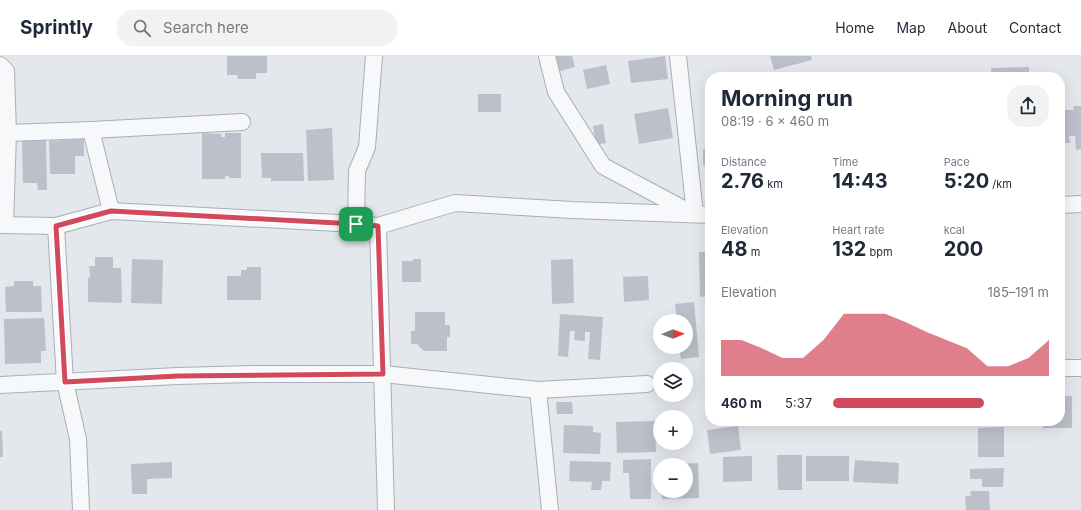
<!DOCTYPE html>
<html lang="en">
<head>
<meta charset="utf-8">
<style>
  :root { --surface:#fff; --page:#f2f2f3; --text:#1f2937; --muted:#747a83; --line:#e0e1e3; --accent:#d1495b }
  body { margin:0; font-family:Inter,sans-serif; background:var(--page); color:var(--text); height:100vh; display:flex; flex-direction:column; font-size:15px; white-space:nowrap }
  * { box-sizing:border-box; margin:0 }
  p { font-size:13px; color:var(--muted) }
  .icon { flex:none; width:22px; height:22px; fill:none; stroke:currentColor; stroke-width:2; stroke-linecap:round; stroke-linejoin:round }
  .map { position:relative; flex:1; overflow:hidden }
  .panel { position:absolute; left:705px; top:16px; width:360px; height:354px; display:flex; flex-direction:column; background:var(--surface); border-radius:16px; box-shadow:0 4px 16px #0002 }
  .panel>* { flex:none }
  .needle { width:26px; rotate:89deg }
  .buttons { position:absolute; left:653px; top:258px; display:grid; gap:8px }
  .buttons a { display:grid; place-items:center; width:40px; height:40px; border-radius:50%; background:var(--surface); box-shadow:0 4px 16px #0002; font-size:20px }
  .pin { position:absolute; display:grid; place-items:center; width:34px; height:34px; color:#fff; margin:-17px; border-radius:8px; box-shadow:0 2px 6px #0006 }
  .round { display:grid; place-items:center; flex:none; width:42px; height:42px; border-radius:16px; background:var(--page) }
  .summary { display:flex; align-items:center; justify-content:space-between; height:68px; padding:0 16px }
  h1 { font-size:22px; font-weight:700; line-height:30px }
  .metrics { display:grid; grid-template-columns:repeat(3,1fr); gap:6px; height:68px; padding:4px 16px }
  .metrics div { display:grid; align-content:center }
  .metrics b { font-size:20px; font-weight:700 }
  .metrics small { font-size:11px; font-weight:400 }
  .metrics p { font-size:11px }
  .chart { height:112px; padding:8px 16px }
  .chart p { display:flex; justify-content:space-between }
  .chart svg { width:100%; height:72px; margin-top:4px; fill:var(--accent); opacity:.7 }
  ul { padding:0 16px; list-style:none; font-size:13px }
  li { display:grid; grid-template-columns:64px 48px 1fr; align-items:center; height:30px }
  li i { height:10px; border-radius:5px; background:var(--accent) }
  header { display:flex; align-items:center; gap:24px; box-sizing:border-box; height:56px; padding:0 20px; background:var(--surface); border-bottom:1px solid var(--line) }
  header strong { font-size:19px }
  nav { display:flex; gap:22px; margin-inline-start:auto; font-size:14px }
  .search { width:280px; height:36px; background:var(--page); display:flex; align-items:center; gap:10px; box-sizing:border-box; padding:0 14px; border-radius:16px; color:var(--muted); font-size:15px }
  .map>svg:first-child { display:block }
</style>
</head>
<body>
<header>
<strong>Sprintly</strong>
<div class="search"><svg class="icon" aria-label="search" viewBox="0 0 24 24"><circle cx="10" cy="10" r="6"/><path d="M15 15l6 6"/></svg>Search here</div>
<nav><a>Home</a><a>Map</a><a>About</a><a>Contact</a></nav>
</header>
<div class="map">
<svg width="1081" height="454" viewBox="0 0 1081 454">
  <rect width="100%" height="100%" fill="#e4e7ec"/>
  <g fill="#bbc0ca">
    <path d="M 227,0 L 267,0 L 267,17 L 256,17 L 256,23 L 238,23 L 237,19 L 227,19 Z"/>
    <path d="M 552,0 L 572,0 L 575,11 L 557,16 Z"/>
    <path d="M 665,0 L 668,23 L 631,27 L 628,5 Z"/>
    <path d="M 770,0 L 811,0 L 812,4 L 774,14 Z"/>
    <path d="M 606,9 L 610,28 L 587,33 L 583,14 Z"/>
    <path d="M 1029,11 L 1029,21 L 992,21 L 991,12 Z"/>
    <path d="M 892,17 L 892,21 L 873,21 L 873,19 Z"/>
    <rect x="478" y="38" width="23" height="18"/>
    <path d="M 1073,50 L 1081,50 L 1081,93 L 1076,94 L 1075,80 L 1069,80 L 1070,87 L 1060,87 L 1060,54 L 1074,54 Z"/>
    <path d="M 668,52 L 673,82 L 639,88 L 634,58 Z"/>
    <path d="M 603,68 L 606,87 L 596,89 L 593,70 Z"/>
    <path d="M 332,72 L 334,124 L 308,125 L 306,74 Z"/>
    <path d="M 202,77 L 221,78 L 221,81 L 225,81 L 225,77 L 241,77 L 241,122 L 229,122 L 229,120 L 225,120 L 225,123 L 202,123 Z"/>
    <path d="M 84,83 L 84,100 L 75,100 L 75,118 L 50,118 L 49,85 Z"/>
    <path d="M 22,84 L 46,84 L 47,134 L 38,134 L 37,127 L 23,127 Z"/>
    <rect x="703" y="93" width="7" height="16"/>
    <path d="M 261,97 L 303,97 L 304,125 L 271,125 L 271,122 L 262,122 Z"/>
    <path d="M 699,196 L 710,196 L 710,240 L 700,241 Z"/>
    <path d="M 95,201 L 113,201 L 113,212 L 121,212 L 122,247 L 88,246 L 88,222 L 90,221 L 89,210 L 95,210 Z"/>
    <path d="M 132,203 L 163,204 L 162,248 L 131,247 Z"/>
    <path d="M 413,203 L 421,203 L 421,226 L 402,226 L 402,205 L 413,205 Z"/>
    <path d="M 573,203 L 574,247 L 552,248 L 551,204 Z"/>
    <path d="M 247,211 L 261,211 L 261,244 L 227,244 L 227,220 L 241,220 L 241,214 L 247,214 Z"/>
    <path d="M 648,220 L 649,244 L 624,246 L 623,221 Z"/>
    <path d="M 14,225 L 33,225 L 33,230 L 41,230 L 42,256 L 6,256 L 5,231 L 14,230 Z"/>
    <path d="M 694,246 L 699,301 L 681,303 L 679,291 L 686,291 L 686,265 L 677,265 L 675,248 Z"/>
    <path d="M 415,256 L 445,256 L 445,269 L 450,269 L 450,281 L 447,281 L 447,295 L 424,295 L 417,288 L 411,288 L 411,275 L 415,275 Z"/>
    <path d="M 560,258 L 603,261 L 600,304 L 588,303 L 590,276 L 585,276 L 585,285 L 574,284 L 575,275 L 570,275 L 568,301 L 558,300 Z"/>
    <path d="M 44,262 L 46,295 L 41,295 L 41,307 L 5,308 L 4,263 Z"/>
    <path d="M 1060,340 L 1072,340 L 1072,372 L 1043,372 L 1043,365 L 1060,365 Z"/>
    <path d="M 556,346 L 572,346 L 573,358 L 557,358 Z"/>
    <path d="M 655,365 L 656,396 L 617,397 L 616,366 Z"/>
    <path d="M 564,369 L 593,370 L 593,376 L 601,377 L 600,398 L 563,397 Z"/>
    <path d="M 738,370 L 741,394 L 710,398 L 707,374 Z"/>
    <path d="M 1004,371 L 1004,401 L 978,401 L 978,372 Z"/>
    <path d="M 0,375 L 2,375 L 3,401 L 0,401 Z"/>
    <path d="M 777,399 L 802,399 L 802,434 L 778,434 Z"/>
    <path d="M 752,400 L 752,425 L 723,426 L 723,401 Z"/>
    <rect x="806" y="400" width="43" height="25"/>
    <path d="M 651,403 L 651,443 L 630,443 L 629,417 L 623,417 L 623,404 Z"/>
    <path d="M 855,404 L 899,407 L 898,428 L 853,426 Z"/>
    <path d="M 570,405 L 611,406 L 610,425 L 602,425 L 601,434 L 591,434 L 592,426 L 569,425 Z"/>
    <path d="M 172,406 L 172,422 L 147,423 L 147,438 L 132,438 L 131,408 Z"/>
    <path d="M 698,407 L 699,442 L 662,443 L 661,435 L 686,435 L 686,409 L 671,409 L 671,408 Z"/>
    <path d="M 1004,412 L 1003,431 L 982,431 L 982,423 L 970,423 L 970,413 Z"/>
    <path d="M 970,435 L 989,435 L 990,454 L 966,454 L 965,440 L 971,440 Z"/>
  </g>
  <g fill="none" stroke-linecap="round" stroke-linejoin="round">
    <defs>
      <g id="street">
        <path d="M 547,0 L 556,36 L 603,110 L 691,157"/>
        <path d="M 678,0 L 695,158"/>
        <path d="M 0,9 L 6,15 L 8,77 L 5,169"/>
        <path d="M 91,74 L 111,155"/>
        <path d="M 8,77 L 91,74 L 242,66"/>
        <path d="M 1060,149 L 1081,148"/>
        <path d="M 356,168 L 357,115 L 367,91 L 374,0"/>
        <path d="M 0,169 L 56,170 L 111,155 L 356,168 L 378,170 L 455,147 L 572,154 L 710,159"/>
        <path d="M 56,170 L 65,326 L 78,383 L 81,454"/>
        <path d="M 378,170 L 386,454"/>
        <path d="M 1060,312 L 1081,312"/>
        <path d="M 0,329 L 178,320 L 252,318 L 383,318 L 538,334 L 647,328"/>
        <path d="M 538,334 L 550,454"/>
      </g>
    </defs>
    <use href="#street" stroke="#a9aeb7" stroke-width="18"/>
    <use href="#street" stroke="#f7f8fa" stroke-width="16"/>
  </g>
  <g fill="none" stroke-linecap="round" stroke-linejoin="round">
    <defs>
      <path id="route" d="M 111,155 L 356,168 L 378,170 L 383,318 L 178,320 L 65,326 L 56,170 Z"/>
    </defs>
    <use href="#route" stroke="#fff" stroke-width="8"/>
    <use href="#route" stroke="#d1495b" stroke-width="5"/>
  </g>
</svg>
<div class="buttons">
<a><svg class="needle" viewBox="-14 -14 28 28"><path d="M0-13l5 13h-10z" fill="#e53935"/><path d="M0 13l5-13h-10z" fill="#747a83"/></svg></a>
<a><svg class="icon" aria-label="layers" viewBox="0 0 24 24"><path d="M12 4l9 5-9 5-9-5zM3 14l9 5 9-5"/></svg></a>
<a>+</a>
<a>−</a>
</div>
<div class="pin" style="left:356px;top:168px;background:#1e9e55"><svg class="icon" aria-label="arrive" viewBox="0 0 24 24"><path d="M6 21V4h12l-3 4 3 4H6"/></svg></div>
<section class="panel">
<div class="summary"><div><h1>Morning run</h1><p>08:19 · 6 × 460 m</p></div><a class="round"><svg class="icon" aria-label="share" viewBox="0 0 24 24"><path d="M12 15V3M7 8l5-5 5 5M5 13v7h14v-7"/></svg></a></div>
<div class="metrics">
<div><p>Distance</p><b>2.76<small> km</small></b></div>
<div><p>Time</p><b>14:43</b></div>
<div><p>Pace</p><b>5:20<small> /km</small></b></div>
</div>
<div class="metrics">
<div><p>Elevation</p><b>48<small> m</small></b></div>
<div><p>Heart rate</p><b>132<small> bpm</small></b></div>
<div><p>kcal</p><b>200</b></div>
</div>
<div class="chart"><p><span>Elevation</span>185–191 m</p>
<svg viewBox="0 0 160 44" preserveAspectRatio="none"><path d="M0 44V22L10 22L20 27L30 33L40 33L50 22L60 6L70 6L80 6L90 11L100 17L110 22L120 27L130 38L140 38L150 33L160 22V44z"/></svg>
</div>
<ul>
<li><b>460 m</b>5:37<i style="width:70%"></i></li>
</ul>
</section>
</div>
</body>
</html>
